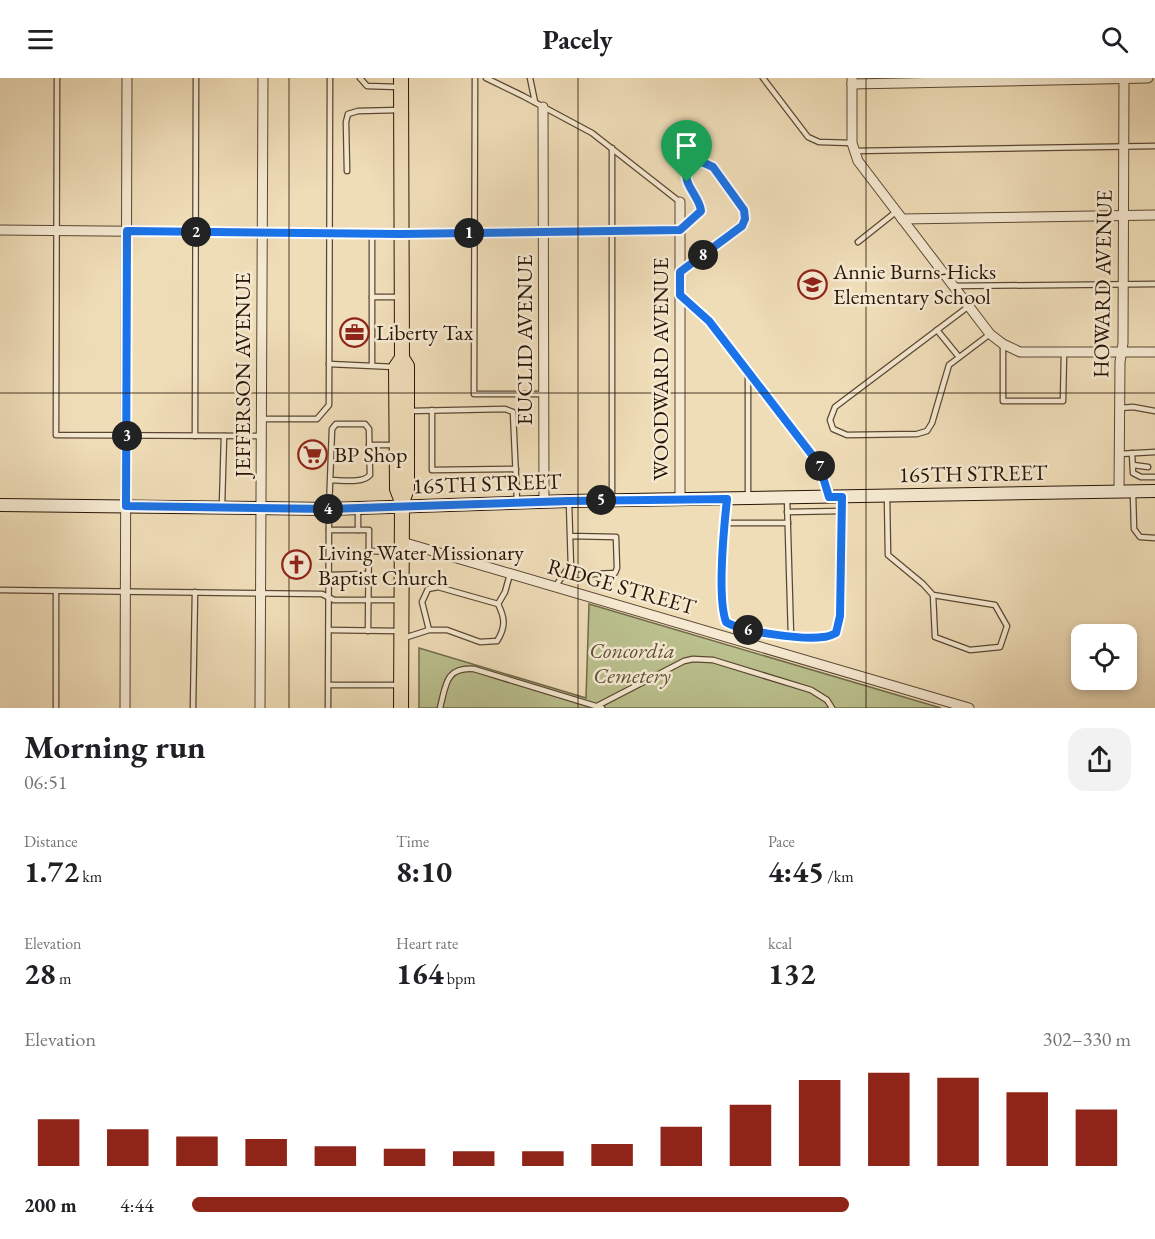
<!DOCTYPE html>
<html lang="en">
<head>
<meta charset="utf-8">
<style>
  :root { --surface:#fff; --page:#f2f2f2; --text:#202124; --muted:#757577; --accent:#8f2418 }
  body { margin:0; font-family:"EB Garamond",serif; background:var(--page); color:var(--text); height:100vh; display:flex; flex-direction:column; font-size:22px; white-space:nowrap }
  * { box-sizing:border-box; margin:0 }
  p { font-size:20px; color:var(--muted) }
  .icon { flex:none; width:33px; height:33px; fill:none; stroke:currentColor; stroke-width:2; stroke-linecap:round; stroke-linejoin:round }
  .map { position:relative; height:630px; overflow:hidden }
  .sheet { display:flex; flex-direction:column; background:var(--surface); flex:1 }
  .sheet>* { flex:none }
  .tools { position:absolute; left:1071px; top:546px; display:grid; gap:12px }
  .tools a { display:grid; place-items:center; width:66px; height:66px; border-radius:12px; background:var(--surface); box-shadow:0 3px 9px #0003; font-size:30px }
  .pin { position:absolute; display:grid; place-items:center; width:51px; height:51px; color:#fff; margin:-62px -26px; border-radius:50% 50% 50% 0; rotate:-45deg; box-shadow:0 0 6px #0007 }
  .pin .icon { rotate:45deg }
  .km { position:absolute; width:30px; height:30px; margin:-15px; border-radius:50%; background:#222; color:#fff; font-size:16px; line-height:30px; text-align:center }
  .round { display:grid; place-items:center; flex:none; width:63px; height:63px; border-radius:18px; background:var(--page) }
  .overview { display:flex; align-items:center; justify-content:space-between; height:102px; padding:0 24px }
  h1 { font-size:33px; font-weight:700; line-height:45px }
  .figures { display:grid; grid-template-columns:repeat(3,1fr); gap:9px; height:102px; padding:6px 24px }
  .figures div { display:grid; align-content:center }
  .figures b { font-size:30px; font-weight:700 }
  .figures small { font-size:16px; font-weight:400 }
  .figures p { font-size:16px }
  .chart { height:168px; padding:12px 24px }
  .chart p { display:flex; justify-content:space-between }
  .chart svg { width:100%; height:108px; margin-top:6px; stroke:var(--accent); stroke-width:6 }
  ul { padding:0 24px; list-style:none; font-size:20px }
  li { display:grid; grid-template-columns:96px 72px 1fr; align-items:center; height:45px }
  li i { height:15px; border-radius:8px; background:var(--accent) }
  header { display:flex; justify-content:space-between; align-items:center; height:78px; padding:0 24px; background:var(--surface); font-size:27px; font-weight:700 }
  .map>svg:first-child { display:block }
</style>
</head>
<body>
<header><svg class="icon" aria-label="menu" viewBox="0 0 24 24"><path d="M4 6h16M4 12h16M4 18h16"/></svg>Pacely<svg class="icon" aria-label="search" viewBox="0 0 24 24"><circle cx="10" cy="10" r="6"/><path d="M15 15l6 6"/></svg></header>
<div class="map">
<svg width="1155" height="630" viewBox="0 0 1155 630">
  <rect width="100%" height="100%" fill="#efddb8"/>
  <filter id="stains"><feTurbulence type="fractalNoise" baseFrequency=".00333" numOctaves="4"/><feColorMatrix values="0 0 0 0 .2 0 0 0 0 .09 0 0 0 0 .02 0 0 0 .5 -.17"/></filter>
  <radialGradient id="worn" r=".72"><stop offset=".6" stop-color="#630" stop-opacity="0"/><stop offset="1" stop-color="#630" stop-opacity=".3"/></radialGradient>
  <path fill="#bac08e" stroke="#716a4a" stroke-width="1.5" d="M 589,526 L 941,630 L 419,630 L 419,570 L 586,620 Z"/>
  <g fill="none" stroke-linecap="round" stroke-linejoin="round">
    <defs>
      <g id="lane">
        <path d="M 57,0 L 56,357 L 261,358"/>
        <path d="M 360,0 L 367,8 L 399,9"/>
        <path d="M 475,0 L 474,316 L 543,316"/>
        <path d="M 486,0 L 523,18 L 592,55 L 680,124"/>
        <path d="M 530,0 L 535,24"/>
        <path d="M 763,0 L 808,59 L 819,64 L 852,65"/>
        <path d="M 612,70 L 612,421"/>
        <path d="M 855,73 L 1155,68"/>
        <path d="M 347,93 L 346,44 L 348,36 L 358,33 L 399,32"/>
        <path d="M 858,164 L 897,133"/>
        <path d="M 680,194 L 745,145 L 744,132 L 710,87 L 697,85 L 687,91 C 683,108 700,117 701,133 L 681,151"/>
        <path d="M 954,208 L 1155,206"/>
        <path d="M 372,219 L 399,219"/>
        <path d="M 969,228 L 835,329 L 830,342 L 833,351 L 847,357 L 917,356 L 927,353 L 932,345 L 949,287 L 990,256"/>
        <path d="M 937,252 L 959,279"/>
        <path d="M 1003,266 L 1003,323 L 1063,323 L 1064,275"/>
        <path d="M 329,286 L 395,289"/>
        <path d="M 372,287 L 372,156"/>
        <path d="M 1120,330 L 1133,329 L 1155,333"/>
        <path d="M 432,332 L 432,392 L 516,391"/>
        <path d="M 410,333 L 505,331 L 513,334 L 517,423"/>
        <path d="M 261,341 L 317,341 L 329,327 L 330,0"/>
        <path d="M 195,358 L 196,0"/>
        <path d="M 369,367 L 393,367"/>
        <path d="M 1132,375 L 1133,395 L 1141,399 L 1155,399"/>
        <path d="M 1119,376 L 1155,374"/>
        <path d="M 1133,387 L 1148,389"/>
        <path d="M 1133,416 L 1134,451 L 1140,459 L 1155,460"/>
        <path d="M 748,418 L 748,297"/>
        <path d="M 887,418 L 888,477 L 923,506 L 933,517 L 935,559 L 970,572 L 1000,569 L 1007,548 L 995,527 L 933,517"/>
        <path d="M 787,420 L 791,558 L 822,560 L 836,555 L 838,552 L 842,419"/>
        <path d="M 727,421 L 722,519 L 725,540 C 734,555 774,556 791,558"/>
        <path d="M 569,425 L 571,490 L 571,494 L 575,497 L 615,495 L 617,490 L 616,459 L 570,458"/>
        <path d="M 222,427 L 224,358"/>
        <path d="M 358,431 L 358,452"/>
        <path d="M 787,434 L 842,433"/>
        <path d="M 725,445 L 788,445"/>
        <path d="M 329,452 L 369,452 L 368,553"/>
        <path d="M 368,473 L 399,474"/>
        <path d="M 329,497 L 368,496"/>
        <path d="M 555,509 L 566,493 L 571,490"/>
        <path d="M 0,512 L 322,516 L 334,522 L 401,522"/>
        <path d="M 498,526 L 505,514 L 510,496"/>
        <path d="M 329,552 L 398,553"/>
        <path d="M 404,560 L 429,552 L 447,552 L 480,564 L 497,563 C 506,549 505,540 498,526 L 438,509 L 428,511 L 422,524 L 429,552"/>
        <path d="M 329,607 L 398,607"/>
        <path d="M 597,628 L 684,583 L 693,581 L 713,582 L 811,612 L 827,622 L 832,630"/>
        <path d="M 56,630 L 56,513"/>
        <path d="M 193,630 L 195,514"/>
        <path d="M 328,630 L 329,431 L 332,351 L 336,346 L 365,346 L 369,351 L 370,397 C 362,406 342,402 330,402"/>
        <path d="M 440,630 C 446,607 445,589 474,591 L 602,630"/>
      </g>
      <g id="street">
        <path d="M 852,0 L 852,65 L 858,83 L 990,256 L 1003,266 L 1020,274 L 1155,274"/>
        <path d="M 852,6 L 1148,0"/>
        <path d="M 543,29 L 544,424"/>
        <path d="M 680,124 L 680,422"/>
        <path d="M 902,141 L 1155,137"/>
        <path d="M 0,152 L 401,156 L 680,152"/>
        <path d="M 680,217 L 709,243 L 819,386 L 829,419"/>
        <path d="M 1119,413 L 1120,284 L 1123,265 L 1124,0"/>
        <path d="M 402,464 L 969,630"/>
        <path d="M 125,630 L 127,0"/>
        <path d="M 260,630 L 263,0"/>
      </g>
      <path id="secondary" d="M 0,427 L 329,431 L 569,423 L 1155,413"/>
      <g id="primary">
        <path d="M 401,0 L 402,280 L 407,288 L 407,411 L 402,424"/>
        <path d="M 401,630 L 402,424 L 397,411 L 396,289 L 402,280"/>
      </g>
    </defs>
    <use href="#lane" stroke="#5a4733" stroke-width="7"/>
    <use href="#street" stroke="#5a4733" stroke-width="11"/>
    <use href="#secondary" stroke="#281507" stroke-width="14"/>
    <use href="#primary" stroke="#281507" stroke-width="16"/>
    <use href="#lane" stroke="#f5e9d1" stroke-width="4.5"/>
    <use href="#street" stroke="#f5e9d1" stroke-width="9"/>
    <use href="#secondary" stroke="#f5e9d1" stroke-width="12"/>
    <use href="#primary" stroke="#efddb8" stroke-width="14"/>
  </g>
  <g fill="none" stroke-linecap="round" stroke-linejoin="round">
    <defs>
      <path id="route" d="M 702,84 L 713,89 L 744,132 L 745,141 L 742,148 L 680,194 L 680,217 L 709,243 L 819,386 L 829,419 L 842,419 L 840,538 L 836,555 C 832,557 827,559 823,559 C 804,562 742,554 726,544 C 717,519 724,449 727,421 L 569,423 L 329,431 L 126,428 L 127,153 L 401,156 L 680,152 L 701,133 C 700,117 678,104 690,88 Z"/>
    </defs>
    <use href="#route" stroke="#fff" stroke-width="12"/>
    <use href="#route" stroke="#1a73e8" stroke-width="8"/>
  </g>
  <path fill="none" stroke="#281507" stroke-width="1.5" stroke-opacity="0.55" d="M 289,0 L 289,630M 578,0 L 578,630M 866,0 L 866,630M 0,315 L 1155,315"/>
  <defs>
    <symbol id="school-ring" viewBox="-11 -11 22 22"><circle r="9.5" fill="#f5e9d1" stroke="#8f2418" stroke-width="1.5"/><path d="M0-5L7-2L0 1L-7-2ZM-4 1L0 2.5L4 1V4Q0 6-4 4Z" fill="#8f2418"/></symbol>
    <symbol id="office-ring" viewBox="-11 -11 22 22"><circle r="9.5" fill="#f5e9d1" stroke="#8f2418" stroke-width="1.5"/><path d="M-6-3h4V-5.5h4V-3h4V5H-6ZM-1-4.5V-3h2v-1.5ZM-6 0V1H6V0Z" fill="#8f2418"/></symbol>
    <symbol id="supermarket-ring" viewBox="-11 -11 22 22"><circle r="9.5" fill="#f5e9d1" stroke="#8f2418" stroke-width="1.5"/><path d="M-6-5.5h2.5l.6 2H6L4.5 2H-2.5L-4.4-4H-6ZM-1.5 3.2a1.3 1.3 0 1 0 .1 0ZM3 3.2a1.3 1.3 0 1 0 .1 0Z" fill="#8f2418"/></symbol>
    <symbol id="church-ring" viewBox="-11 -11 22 22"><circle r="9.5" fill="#f5e9d1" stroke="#8f2418" stroke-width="1.5"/><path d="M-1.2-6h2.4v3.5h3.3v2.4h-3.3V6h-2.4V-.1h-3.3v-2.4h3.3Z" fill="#8f2418"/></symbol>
  </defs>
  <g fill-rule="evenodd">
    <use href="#school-ring" x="796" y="190" width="33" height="33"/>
    <use href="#office-ring" x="338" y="238" width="33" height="33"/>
    <use href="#supermarket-ring" x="296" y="360" width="33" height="33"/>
    <use href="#church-ring" x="280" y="470" width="33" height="33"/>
  </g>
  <g text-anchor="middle" stroke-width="5" stroke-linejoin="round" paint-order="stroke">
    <g font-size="22" fill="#281507" stroke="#f5e9d1" text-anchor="start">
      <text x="833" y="201">Annie Burns-Hicks<tspan x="833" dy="25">Elementary School</tspan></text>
      <text x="376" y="262">Liberty Tax</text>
      <text x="334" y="384">BP Shop</text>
      <text x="318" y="482">Living Water Missionary<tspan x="318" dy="25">Baptist Church</tspan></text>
    </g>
    <g font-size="22" fill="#281507" stroke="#f5e9d1">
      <text transform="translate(1102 206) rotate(-89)" y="8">HOWARD AVENUE</text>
      <text transform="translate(524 262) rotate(-90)" y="8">EUCLID AVENUE</text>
      <text transform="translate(660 291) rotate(-90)" y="8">WOODWARD AVENUE</text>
      <text transform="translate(242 297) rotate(-90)" y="8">JEFFERSON AVENUE</text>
      <text transform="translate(973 395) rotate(-1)" y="8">165TH STREET</text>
      <text transform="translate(487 405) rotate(-2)" y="8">165TH STREET</text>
      <text transform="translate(622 508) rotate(16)" y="8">RIDGE STREET</text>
    </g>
    <g font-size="22" font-style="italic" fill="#5b5136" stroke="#f5e9d1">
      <text x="632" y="580">Concordia<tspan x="632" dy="25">Cemetery</tspan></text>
    </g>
  </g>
  <rect width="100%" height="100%" filter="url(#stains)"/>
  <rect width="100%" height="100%" fill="url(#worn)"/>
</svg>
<div class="tools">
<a><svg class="icon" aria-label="locate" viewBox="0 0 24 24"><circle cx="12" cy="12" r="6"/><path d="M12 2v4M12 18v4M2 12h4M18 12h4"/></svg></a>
</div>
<div class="pin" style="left:687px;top:104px;background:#1e9e55"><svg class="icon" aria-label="arrive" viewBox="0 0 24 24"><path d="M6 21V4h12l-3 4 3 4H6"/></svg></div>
<b class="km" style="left:469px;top:155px">1</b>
<b class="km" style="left:196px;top:154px">2</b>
<b class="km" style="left:127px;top:358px">3</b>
<b class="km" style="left:328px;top:431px">4</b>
<b class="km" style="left:601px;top:422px">5</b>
<b class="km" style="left:748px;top:552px">6</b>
<b class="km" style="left:820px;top:388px">7</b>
<b class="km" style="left:703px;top:177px">8</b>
</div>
<section class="sheet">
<div class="overview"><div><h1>Morning run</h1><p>06:51</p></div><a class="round"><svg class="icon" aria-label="share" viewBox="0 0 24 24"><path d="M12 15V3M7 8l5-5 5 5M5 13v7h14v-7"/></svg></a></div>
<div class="figures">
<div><p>Distance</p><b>1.72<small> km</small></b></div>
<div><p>Time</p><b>8:10</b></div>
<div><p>Pace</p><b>4:45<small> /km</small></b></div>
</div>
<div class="figures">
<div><p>Elevation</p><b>28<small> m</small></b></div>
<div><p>Heart rate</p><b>164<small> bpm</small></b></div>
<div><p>kcal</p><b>132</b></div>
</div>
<div class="chart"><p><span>Elevation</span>302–330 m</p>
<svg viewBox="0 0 160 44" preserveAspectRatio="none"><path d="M5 44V25M15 44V29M25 44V32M35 44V33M45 44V36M55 44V37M65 44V38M75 44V38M85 44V35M95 44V28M105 44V19M115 44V9M125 44V6M135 44V8M145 44V14M155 44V21"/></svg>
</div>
<ul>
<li><b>200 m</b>4:44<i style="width:70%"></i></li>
</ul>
</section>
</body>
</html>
